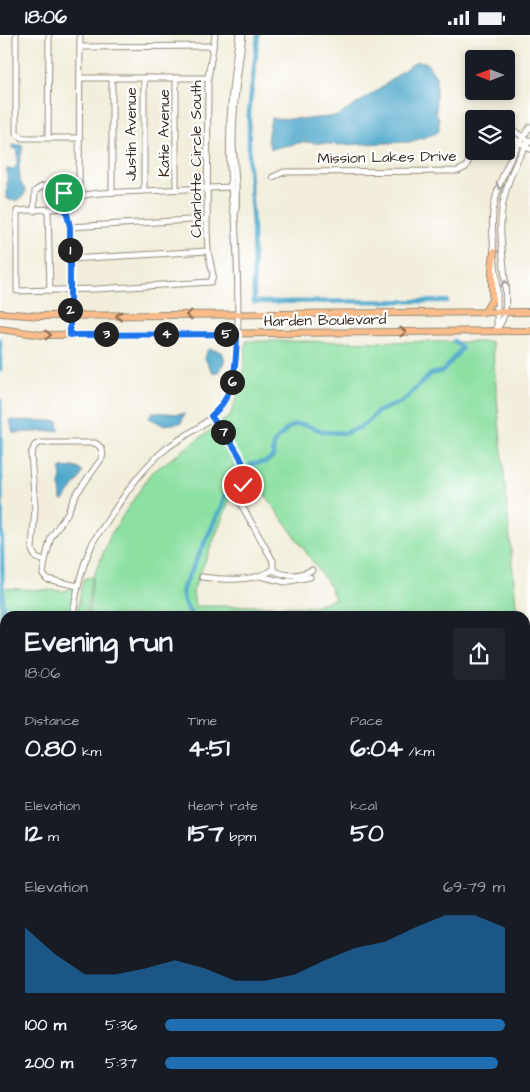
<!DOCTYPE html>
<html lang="en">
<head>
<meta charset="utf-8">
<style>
  :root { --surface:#171b24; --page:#20242c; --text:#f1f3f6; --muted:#9ea1a6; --accent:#1f6fb2 }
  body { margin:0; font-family:"Architects Daughter",sans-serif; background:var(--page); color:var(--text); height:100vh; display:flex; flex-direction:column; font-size:19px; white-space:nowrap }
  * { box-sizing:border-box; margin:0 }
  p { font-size:16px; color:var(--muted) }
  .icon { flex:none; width:28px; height:28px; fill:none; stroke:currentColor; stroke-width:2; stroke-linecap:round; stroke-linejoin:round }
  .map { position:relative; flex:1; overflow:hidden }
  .drawer { position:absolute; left:0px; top:576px; width:530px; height:481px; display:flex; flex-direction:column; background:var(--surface); border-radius:15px 15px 0 0; box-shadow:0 2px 8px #0003 }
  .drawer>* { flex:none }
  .needle { width:32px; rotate:270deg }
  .fabs { position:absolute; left:465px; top:15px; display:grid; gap:10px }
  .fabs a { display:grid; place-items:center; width:50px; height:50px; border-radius:5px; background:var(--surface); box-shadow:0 2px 8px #0003; font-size:25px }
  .pin { position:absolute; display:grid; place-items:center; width:42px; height:42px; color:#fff; margin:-21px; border:2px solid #fff; border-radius:50%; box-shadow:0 1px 5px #0007 }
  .km { position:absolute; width:25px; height:25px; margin:-12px; border-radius:50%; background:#222; color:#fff; font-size:14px; line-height:25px; text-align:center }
  .round { display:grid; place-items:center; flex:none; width:52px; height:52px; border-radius:5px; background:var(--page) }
  .overview { display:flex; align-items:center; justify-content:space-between; height:85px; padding:0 25px }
  h1 { font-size:28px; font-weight:700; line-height:38px }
  .metrics { display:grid; grid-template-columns:repeat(3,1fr); gap:8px; height:85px; padding:5px 25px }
  .metrics div { display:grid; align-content:center }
  .metrics b { font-size:25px; font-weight:700 }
  .metrics small { font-size:14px; font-weight:400 }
  .metrics p { font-size:14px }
  .chart { height:140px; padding:10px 25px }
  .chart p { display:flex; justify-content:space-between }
  .chart svg { width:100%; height:90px; margin-top:5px; fill:var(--accent); opacity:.7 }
  ul { padding:0 25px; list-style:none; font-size:16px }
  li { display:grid; grid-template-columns:80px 60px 1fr; align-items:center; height:38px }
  li i { height:12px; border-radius:6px; background:var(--accent) }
  .status { display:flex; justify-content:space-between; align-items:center; height:35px; padding:0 25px; background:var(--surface); direction:ltr }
  .status svg { height:14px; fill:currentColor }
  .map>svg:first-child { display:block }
</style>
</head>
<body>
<div class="status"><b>18:06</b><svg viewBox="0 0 49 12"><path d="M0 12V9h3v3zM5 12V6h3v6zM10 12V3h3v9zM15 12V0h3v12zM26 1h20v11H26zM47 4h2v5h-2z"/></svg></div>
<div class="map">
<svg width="530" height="1057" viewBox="0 0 530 1057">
  <rect width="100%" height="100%" fill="#fff"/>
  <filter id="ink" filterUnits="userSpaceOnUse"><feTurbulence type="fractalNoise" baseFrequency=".02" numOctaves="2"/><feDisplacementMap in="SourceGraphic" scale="10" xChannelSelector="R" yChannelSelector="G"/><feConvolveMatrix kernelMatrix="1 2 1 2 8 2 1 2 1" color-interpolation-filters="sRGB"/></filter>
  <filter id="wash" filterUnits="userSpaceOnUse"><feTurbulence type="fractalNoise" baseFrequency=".0096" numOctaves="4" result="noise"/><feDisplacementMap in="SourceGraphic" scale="20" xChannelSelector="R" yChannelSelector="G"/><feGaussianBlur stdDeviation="1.12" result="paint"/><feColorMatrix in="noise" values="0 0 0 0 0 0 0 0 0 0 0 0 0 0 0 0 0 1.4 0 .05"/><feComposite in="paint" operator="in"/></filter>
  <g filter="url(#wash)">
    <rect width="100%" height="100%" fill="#f2eedb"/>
    <g fill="#8ce0a2" stroke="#648560" fill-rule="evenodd">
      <path d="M 246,306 L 492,307 L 517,581 L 88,581 L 93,542 L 111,499 L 150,439 L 230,381 L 243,345 ZM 256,447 L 328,548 L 335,564 L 310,572 L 267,571 L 195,571 L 193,556 L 236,450 Z"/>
      <path d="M 92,542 L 86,581 L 76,581 L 83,544 Z"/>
      <path d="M 69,552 L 76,553 L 71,581 L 5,581 L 5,610 L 0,602 L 0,553 L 67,556 Z"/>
      <path d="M 530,596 L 530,670 L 525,671 L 525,597 Z"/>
      <path d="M 525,906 L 530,908 L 530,1057 L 469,1057 L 466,1053 L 525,1052 Z"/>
    </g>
    <g fill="#4ea7cb" stroke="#446874">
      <path d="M 417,26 L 426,27 L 436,42 L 436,78 L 439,83 L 439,96 L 437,98 L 410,107 L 340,110 L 304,107 L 271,114 L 267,104 L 271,83 L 307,84 L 338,81 L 381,53 L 402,36 Z"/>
      <path d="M 13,110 L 21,110 L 23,112 L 19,130 L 20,146 L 26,156 C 23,165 15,168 7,164 L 7,134 L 14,134 L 17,129 L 18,116 L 11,112 Z"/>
      <path d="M 210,314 L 222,317 C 227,326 223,330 218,337 L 213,338 L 205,324 L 207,316 Z"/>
      <path d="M 152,377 L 182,379 L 185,379 L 181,388 L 163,390 L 149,383 Z"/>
      <path d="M 10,385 L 58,386 L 59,396 L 13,398 Z"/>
      <path d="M 74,432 L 83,436 C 80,446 70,455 64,465 L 61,465 L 60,452 L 61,433 Z"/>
      <path d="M 5,680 L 5,765 L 0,763 L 0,702 Z"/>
    </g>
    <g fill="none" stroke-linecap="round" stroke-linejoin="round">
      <g stroke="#4ea7cb" stroke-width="4.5">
        <path d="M 258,0 L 249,77 L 249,132 L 253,194 L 254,267 L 447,266"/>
        <path d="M 0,305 L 0,335"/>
        <path d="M 0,365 L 3,587 L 5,595"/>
        <path d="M 251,429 L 265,427 L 273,422 L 274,408 L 287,394 L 296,389 L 306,390 L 325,397 L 345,398 L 359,393 L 369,386 L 377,377 L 403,366 L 431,339 L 443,336 L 462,313 L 454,306"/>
        <path d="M 192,581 L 184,567 L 182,555 L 221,473 L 228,450 L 237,435"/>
      </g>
    </g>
  </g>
  <g filter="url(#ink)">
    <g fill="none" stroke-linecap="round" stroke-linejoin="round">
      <defs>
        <g id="minor">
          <path d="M 16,0 L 16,98 L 22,103 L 80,103"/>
          <path d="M 80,0 L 79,155 L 82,160"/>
          <path d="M 80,12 L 213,11"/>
          <path d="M 80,43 L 208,43"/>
          <path d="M 112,43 L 112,157"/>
          <path d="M 493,84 L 497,84"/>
          <path d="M 506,90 L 530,107"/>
          <path d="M 506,98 L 530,114"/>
          <path d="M 48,103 L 49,0"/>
          <path d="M 273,142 L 284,137 L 458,136 L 466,132 L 470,122 L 473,83 L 489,84"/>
          <path d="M 176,154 L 176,43"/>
          <path d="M 144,155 L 144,43"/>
          <path d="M 66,173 L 17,176 L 17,256 L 96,254 L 211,247 L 213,240 L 208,216 L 207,196 L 208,43 L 215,0"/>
          <path d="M 48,175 L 50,256"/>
          <path d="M 34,176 L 35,156 L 43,151 L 60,153 L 69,166"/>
          <path d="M 235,181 C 239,161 234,130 233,108 C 233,72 238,36 243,0"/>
          <path d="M 70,192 L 207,184"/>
          <path d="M 70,224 L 208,216"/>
          <path d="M 498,293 C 501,288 504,281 505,276 C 508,250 502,224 501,199 C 499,168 511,130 530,105"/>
          <path d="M 497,296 C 497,277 498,257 496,238 C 494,218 491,197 493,177 C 497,147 513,116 530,92"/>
          <path d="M 70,300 L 70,192 L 65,170 C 74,161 87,159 100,158 L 231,152"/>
          <path d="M 211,381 C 222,396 245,421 245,440 C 245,448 241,455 237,462 L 273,526 L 273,535 C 286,542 298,542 312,535"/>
          <path d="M 40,408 L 95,408 C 101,411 104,416 102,423 L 75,461 L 67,479 L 51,502 L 45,526 L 36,523 L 32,515 L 35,473 L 31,419 L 35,410 Z"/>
          <path d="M 45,526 L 43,539 L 47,544 L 78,551"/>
          <path d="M 260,541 L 285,547 L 310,542"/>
          <path d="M 202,542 C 225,545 252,547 273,535"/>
          <path d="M 73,581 C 76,557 81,534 91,512 C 94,502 102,495 107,486 C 125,460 141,433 167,413 C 187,398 215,387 227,362 C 238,339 237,310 238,284 C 238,250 237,216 235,182 C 231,172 232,162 231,151 C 227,101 231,50 239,0"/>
          <path d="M 525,710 L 530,708"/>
          <path d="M 525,805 L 527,814 L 529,839 L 525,865 L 530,876"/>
          <path d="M 0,900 L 5,899"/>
          <path d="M 0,927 L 5,928"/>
          <path d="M 168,1052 L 174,1057"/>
          <path d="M 272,1052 L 279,1053"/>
          <path d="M 399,1052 L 404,1057"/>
          <path d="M 190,1057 L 201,1052"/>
        </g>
        <g id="major">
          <path d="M 0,278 L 40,281 L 530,277"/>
          <path d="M 484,278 L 492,265 L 492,233 L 494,217"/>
          <path d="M 0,294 L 43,300 L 530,296"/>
        </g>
      </defs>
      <use href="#minor" stroke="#968c7c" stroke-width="7"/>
      <use href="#major" stroke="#968c7c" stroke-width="8"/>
      <use href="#minor" stroke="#fff" stroke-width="5"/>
      <use href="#major" stroke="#f9bc8a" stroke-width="6"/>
    </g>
    <defs><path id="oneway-chevron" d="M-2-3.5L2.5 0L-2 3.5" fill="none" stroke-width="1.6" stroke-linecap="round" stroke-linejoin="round" transform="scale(1.25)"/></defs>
    <g stroke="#a79f9a">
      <use href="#oneway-chevron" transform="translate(500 151) rotate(109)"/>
      <use href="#oneway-chevron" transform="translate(505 249) rotate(-90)"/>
    </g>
    <g stroke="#906c4f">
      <use href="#oneway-chevron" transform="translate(189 280) rotate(179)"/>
      <use href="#oneway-chevron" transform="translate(119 281) rotate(180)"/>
      <use href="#oneway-chevron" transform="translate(403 297)"/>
      <use href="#oneway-chevron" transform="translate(48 300)"/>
    </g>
  </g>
  <g fill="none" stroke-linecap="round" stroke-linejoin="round" filter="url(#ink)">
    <defs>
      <path id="route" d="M 64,158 L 69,166 L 65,170 L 70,192 L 70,300 L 237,299 C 236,327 236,361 211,381 C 222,396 244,420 245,438 C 245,442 244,447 243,450"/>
    </defs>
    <use href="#route" stroke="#fff" stroke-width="10"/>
    <use href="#route" stroke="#1a73e8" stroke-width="6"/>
  </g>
  <g text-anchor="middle" stroke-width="4.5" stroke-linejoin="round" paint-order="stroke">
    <g font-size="15" fill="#3b2a1e" stroke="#fff">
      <text transform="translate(164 98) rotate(-90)" y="5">Katie Avenue</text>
      <text transform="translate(131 99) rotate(-90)" y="5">Justin Avenue</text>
      <text transform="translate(387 122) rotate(-1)" y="5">Mission Lakes Drive</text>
      <text transform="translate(196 124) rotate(-90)" y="5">Charlotte Circle South</text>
      <text transform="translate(325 285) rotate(-1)" y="5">Harden Boulevard</text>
    </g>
  </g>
</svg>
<div class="fabs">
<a><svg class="needle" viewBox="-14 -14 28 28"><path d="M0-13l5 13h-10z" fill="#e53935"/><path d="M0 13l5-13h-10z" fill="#9ea1a6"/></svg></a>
<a><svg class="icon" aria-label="layers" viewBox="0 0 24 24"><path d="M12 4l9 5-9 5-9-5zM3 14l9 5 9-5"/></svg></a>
</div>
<div class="pin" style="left:64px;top:158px;background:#1e9e55"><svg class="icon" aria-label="arrive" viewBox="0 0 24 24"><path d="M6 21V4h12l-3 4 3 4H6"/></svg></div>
<div class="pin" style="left:243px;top:450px;background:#d93025"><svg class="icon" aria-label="check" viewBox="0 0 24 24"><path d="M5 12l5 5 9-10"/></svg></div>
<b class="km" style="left:70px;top:215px">1</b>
<b class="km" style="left:70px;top:275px">2</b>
<b class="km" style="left:106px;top:299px">3</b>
<b class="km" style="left:166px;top:299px">4</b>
<b class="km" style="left:226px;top:299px">5</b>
<b class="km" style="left:232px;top:347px">6</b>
<b class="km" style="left:223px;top:397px">7</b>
<section class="drawer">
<div class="overview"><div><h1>Evening run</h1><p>18:06</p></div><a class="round"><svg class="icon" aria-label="share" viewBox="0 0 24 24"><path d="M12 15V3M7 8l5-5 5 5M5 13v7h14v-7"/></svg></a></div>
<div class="metrics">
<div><p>Distance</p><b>0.80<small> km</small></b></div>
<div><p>Time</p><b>4:51</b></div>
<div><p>Pace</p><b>6:04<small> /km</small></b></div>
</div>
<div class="metrics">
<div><p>Elevation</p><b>12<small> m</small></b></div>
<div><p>Heart rate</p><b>157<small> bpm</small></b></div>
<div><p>kcal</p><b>50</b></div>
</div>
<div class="chart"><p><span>Elevation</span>69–79 m</p>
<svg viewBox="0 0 160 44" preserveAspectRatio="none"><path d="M0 44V12L10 25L20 35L30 35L40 32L50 28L60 32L70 38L80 38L90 35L100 28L110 22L120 19L130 12L140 6L150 6L160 12V44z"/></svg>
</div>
<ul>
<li><b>100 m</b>5:36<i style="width:100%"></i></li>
<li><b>200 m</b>5:37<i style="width:98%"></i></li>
</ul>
</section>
</div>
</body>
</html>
